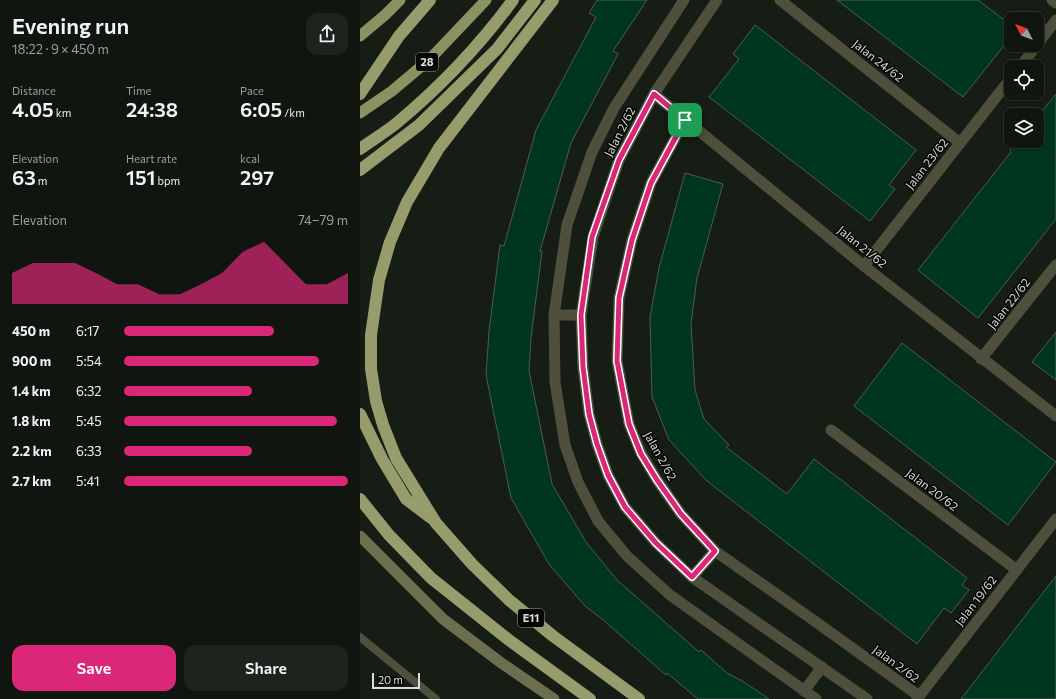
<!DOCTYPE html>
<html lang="en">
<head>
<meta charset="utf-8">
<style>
  :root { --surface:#10160f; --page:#1e231d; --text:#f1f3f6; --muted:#9c9f9e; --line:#30352f; --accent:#db2777 }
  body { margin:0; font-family:Commissioner,sans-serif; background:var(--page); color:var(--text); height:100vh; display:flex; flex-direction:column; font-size:15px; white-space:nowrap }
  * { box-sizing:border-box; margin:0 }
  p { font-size:13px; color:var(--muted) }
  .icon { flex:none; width:22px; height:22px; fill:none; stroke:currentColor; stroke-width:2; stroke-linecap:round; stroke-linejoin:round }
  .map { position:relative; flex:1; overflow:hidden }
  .details { display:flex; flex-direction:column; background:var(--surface); width:360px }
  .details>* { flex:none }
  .needle { width:26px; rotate:312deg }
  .controls { position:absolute; left:644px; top:12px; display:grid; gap:8px }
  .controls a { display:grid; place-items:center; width:40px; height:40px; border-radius:8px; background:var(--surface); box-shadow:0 2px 6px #0003,0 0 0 1px var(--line); font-size:20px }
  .scale { position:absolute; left:12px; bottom:10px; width:48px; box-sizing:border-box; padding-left:4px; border:2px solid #d9ddd7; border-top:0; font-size:11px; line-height:14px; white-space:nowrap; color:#d9ddd7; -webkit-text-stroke:3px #050704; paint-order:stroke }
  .pin { position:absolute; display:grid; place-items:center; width:34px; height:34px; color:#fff; margin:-17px; border-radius:8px; box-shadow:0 2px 6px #0006 }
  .round { display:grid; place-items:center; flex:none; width:42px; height:42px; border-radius:12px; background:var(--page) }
  .head { display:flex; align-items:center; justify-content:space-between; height:68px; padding:0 12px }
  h1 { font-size:22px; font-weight:600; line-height:30px }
  .stats { display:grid; grid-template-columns:repeat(3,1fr); gap:6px; height:68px; padding:4px 12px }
  .stats div { display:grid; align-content:center }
  .stats b { font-size:20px; font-weight:600 }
  .stats small { font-size:11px; font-weight:400 }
  .stats p { font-size:11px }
  .chart { height:112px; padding:8px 12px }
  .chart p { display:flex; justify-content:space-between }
  .chart svg { width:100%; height:72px; margin-top:4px; fill:var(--accent); opacity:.7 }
  .cta { display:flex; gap:8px; margin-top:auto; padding:8px 12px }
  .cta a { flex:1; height:46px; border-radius:12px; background:var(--accent); color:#fff; font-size:16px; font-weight:600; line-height:46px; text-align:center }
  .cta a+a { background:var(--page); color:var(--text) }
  ul { padding:0 12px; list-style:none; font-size:13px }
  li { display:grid; grid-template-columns:64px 48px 1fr; align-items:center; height:30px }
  li i { height:10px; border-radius:5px; background:var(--accent) }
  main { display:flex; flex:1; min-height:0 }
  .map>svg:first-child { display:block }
</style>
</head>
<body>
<main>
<section class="details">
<div class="head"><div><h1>Evening run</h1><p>18:22 · 9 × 450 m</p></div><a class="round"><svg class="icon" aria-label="share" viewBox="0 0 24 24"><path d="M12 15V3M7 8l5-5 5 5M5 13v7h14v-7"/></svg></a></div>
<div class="stats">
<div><p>Distance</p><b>4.05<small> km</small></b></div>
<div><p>Time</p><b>24:38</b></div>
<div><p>Pace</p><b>6:05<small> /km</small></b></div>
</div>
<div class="stats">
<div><p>Elevation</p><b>63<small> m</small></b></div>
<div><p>Heart rate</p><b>151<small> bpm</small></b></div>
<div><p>kcal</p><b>297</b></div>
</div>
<div class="chart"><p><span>Elevation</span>74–79 m</p>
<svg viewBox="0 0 160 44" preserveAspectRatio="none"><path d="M0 44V25L10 19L20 19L30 19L40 25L50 32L60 32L70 38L80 38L90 32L100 25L110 12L120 6L130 19L140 32L150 32L160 25V44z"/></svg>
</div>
<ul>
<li><b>450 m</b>6:17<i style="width:67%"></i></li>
<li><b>900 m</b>5:54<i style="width:87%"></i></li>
<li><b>1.4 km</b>6:32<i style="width:57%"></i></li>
<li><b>1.8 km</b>5:45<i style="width:95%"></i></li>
<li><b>2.2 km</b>6:33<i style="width:57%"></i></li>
<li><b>2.7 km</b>5:41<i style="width:100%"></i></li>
</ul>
<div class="cta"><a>Save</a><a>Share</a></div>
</section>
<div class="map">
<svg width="696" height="699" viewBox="0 0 696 699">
  <rect width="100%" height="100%" fill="#161d14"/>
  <g fill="#003620" stroke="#4f5b54">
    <path d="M 237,0 L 287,0 L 253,51 L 258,54 L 211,143 L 180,251 L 182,251 L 171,338 L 169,371 L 192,484 L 226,542 L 257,580 L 339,652 L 341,650 L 367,673 L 384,682 L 409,699 L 338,699 L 307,673 L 306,675 L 242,619 L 225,606 L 189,564 L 151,498 L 126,375 L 129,331 L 140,245 L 144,246 L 176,130 L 236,17 L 229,13 Z"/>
    <path d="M 477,0 L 618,0 L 651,25 L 651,37 L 603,97 Z"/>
    <path d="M 395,25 L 556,150 L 529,185 L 535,189 L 510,221 L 349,97 L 379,59 L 373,54 Z"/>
    <path d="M 696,94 L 696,219 L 618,318 L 558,270 L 651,152 L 650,150 L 657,141 L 677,141 L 677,117 Z"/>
    <path d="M 325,173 L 363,184 L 337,278 L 331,324 L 335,390 L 344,419 L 369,445 L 366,447 L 427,494 L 454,459 L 607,578 L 602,585 L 609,590 L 591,613 L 584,608 L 557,644 L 347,481 L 309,440 L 292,397 L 290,317 L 299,268 Z"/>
    <path d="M 696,332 L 696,380 L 672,362 Z"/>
    <path d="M 542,343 L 696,462 L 648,525 L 494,406 Z"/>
    <path d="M 696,576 L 696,699 L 601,699 Z"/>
  </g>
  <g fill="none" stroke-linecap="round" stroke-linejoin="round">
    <path stroke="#4e503d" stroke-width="8" d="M 0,637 L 76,699"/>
    <g stroke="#4e503d" stroke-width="11">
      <path d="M 324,0 L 254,108 L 232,152 L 207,225 L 194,315 L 195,382 L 205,445 L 218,482 L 238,521 L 267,556 L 310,595 L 456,699"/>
      <path d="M 357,0 L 294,94 L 259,160 L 233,237 L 221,315 L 223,367 L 229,414 L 237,444 L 248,475 L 265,507 L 296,543 L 332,577 L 507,699"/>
      <path d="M 420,0 L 600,143"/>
      <path d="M 692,0 L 696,3"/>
      <path d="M 677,45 L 696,20"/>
      <path d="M 660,67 L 677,45"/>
      <path d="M 294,94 L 504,266 L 696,416"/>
      <path d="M 325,120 L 291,183 L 272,240 L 259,298 L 257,361 L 269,424 L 281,453 L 297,480 L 321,514 L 355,551 L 456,622 L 559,696"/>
      <path d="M 504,266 L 651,78"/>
      <path d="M 194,315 L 221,315"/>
      <path d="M 621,359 L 696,265"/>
      <path d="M 471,430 L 657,570"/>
      <path d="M 332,577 L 355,551"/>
      <path d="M 444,691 L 462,667"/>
      <path d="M 557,699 L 696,519"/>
    </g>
    <path stroke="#6b6f50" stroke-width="11" d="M 0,536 L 83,619 L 140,662 L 194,699"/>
    <g stroke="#8c9164" stroke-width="11">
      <path d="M 0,36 L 25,15 L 40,0"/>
      <path d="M 0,113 L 32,91 L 70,59 L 126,0"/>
    </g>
    <g stroke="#969c6b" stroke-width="12">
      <path d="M 193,0 L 79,148 L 47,202 L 30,242 L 19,280 L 11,335 L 11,369 L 16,401 L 23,425 L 36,458 L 76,523 L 112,564 L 149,600 L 193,636 L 279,699"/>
      <path d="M 0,94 L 39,36 L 70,0"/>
      <path d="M 0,149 C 12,140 26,132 38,122 C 81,86 120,45 153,0"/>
      <path d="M 0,170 L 59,125 L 137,49 L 175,0"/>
      <path d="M 0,414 L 22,459 L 46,499 L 71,518"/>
      <path d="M 0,499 L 29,535 L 71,578 L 149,640 L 230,699"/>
    </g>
  </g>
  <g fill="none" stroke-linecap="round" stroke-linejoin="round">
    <defs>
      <path id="route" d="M 294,94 L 325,120 L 291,183 L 272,240 L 259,298 L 257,361 L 269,424 L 281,454 L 297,480 L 321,514 L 355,551 L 332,577 L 296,543 L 265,507 L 248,475 L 237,444 L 229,414 L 223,367 L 221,315 L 232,237 L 259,160 Z"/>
    </defs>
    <use href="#route" stroke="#fff" stroke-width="8"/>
    <use href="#route" stroke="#db2777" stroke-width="5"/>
  </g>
  <g text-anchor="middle" stroke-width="3" stroke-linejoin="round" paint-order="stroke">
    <g fill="#050704" stroke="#999d98" stroke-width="1">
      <rect x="56" y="53" width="22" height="18" rx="3"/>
      <rect x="158" y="609" width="26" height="18" rx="3"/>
    </g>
    <g font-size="11" font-weight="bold" fill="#d9ddd7">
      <text x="67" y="66">28</text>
      <text x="171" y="622">E11</text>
    </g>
    <g font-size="12" fill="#d9ddd7" stroke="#050704">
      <text transform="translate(518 61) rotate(38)" y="4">Jalan 24/62</text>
      <text transform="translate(260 132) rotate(-63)" y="4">Jalan 2/62</text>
      <text transform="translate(567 164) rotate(-52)" y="4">Jalan 23/62</text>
      <text transform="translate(502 247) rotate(39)" y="4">Jalan 21/62</text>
      <text transform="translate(649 304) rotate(-52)" y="4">Jalan 22/62</text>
      <text transform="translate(300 456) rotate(61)" y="4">Jalan 2/62</text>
      <text transform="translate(572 490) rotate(37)" y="4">Jalan 20/62</text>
      <text transform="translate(616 601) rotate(-52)" y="4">Jalan 19/62</text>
      <text transform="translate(536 664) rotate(36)" y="4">Jalan 2/62</text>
    </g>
  </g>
</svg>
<div class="controls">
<a><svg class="needle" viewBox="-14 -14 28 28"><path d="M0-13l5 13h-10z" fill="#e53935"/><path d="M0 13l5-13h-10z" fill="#9c9f9e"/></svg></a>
<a><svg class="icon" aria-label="locate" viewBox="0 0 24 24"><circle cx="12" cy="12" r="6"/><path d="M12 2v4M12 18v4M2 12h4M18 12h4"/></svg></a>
<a><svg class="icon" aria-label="layers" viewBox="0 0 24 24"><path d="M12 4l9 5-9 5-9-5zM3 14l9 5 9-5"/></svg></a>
</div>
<div class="scale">20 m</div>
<div class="pin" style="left:325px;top:120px;background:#1e9e55"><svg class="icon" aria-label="arrive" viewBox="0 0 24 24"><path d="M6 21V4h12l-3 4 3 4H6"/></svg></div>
</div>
</main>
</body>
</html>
